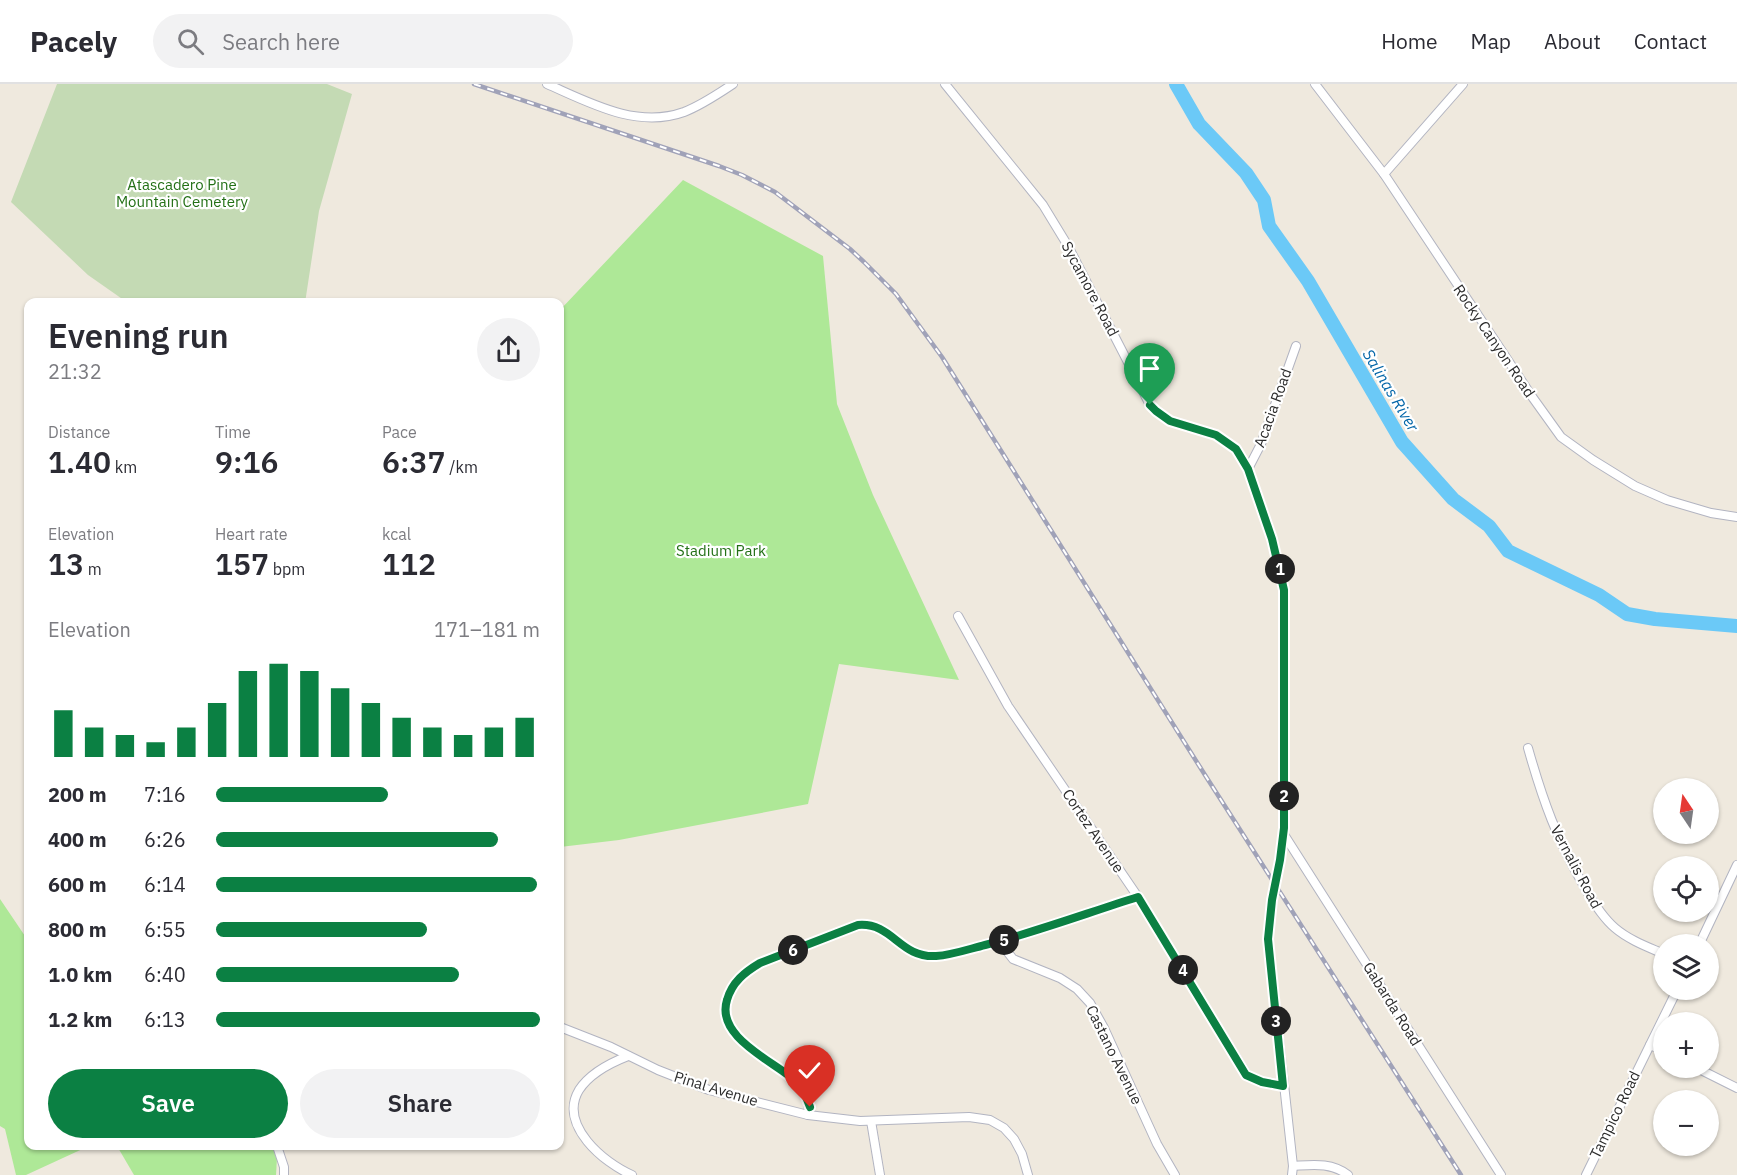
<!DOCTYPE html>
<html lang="en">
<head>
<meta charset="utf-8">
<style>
  :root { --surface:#fff; --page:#f2f2f3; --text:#2b2b33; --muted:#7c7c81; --line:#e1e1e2; --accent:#0b8043 }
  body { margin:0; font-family:"IBM Plex Sans",sans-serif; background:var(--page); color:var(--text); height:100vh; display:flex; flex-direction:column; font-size:22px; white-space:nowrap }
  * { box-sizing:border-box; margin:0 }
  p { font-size:20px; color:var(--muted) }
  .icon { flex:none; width:33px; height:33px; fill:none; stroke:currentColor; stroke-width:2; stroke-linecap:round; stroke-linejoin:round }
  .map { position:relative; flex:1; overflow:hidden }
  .panel { position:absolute; left:24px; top:214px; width:540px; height:852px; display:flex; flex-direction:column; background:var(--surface); border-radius:12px; box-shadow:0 2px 4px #0004 }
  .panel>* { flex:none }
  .needle { width:39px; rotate:347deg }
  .controls { position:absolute; left:1653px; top:694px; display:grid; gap:12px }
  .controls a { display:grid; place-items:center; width:66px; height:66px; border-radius:50%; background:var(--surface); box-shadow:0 2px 4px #0004; font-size:30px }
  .pin { position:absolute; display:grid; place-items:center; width:51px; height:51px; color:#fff; margin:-62px -26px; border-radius:50% 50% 50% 0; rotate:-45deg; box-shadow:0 0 6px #0007 }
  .pin .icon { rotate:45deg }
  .km { position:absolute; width:30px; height:30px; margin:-15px; border-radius:50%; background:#222; color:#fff; font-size:16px; line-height:30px; text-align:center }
  .round { display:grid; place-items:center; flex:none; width:63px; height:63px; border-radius:32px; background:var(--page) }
  .summary { display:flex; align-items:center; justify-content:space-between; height:102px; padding:0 24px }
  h1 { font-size:33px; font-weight:600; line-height:45px }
  .figures { display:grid; grid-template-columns:repeat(3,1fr); gap:9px; height:102px; padding:6px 24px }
  .figures div { display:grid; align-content:center }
  .figures b { font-size:30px; font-weight:600 }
  .figures small { font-size:16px; font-weight:400 }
  .figures p { font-size:16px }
  .chart { height:168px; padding:12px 24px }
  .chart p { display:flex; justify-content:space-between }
  .chart svg { width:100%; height:108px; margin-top:6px; stroke:var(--accent); stroke-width:6 }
  .action { display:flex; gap:12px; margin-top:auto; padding:12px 24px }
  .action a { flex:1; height:69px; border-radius:36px; background:var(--accent); color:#fff; font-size:24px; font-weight:600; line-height:69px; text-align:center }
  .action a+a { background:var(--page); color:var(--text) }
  ul { padding:0 24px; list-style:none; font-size:20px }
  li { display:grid; grid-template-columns:96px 72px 1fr; align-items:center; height:45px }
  li i { height:15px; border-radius:8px; background:var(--accent) }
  header { display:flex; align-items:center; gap:36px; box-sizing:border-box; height:84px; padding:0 30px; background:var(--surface); border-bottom:2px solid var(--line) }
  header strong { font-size:28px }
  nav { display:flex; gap:33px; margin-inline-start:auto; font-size:21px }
  .search { width:420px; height:54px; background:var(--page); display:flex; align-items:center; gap:15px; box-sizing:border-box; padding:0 21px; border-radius:33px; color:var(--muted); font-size:22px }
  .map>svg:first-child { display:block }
</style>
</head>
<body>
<header>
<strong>Pacely</strong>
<div class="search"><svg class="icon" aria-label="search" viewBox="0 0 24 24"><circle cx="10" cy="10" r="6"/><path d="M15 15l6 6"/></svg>Search here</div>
<nav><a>Home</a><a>Map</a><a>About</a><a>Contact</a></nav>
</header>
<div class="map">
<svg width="1737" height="1091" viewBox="0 0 1737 1091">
  <rect width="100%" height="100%" fill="#efe9de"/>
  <g fill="#aee897">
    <path d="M 683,96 L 823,172 L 837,320 L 873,411 L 959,596 L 839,580 L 808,720 L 619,756 L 560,763 L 560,226 Z"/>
    <path d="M 0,815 L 25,852 L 28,850 L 28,1062 L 89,1062 L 26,1091 L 16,1091 L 5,1045 L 0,1042 Z"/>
    <path d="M 117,1062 L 272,1062 L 277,1074 L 276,1091 L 134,1091 Z"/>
  </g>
  <path fill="#c4dab4" d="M 57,0 L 327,0 L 352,10 L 319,127 L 305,219 L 128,219 L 88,191 L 11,118 Z"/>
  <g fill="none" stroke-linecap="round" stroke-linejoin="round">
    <path stroke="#6bc9f7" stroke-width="14" d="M 1176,0 L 1199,40 L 1246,89 L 1264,116 L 1269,142 L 1308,197 L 1402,358 L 1453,415 L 1489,442 L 1508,467 L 1599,511 L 1627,530 L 1655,535 L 1737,542"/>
    <defs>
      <g id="minor">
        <path d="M 547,0 C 590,19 637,45 684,28 C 702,21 718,10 733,0"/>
        <path d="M 945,0 L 1043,121 L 1068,162 L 1150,321 L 1156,327 L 1170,337 L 1216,351 L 1236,365 L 1248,385 L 1272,455 L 1284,506 L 1284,744 L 1280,776 L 1272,816 L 1268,855 L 1293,1082 L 1292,1091"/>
        <path d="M 1315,0 L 1384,90 L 1533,314 L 1561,353 L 1593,376 L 1635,402 L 1667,416 L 1711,429 L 1737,433"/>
        <path d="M 1384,90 L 1463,0"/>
        <path d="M 1248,385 L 1261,360 L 1296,262"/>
        <path d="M 958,532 L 1008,622 L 1138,813 L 1247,991 L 1262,998 L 1283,1002"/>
        <path d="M 1528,664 C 1543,717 1557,756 1585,804 C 1593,818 1602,833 1615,844 C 1629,856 1648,863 1664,870"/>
        <path d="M 1283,749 L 1501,1091"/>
        <path d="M 999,857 L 1013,875 L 1060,894 L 1077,905 L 1090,919 L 1104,944 L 1157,1060 L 1175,1091"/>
        <path d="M 1699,861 L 1737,781"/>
        <path d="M 560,943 L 611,963 L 658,986 L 709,1006 L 808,1031 L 860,1037 L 969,1033 L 990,1036 L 1004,1044 L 1014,1055 L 1022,1070 L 1028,1091"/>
        <path d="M 1650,961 L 1664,967"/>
        <path d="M 628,972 C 610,979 590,989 579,1006 C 558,1041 604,1079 632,1091"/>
        <path d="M 1697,984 L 1737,1004"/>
        <path d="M 808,1031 C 811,1019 805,1008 798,999 C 776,978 715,954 727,916 C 732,898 745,888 760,879 L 858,841 C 893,838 898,874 936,872 C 952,871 969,865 985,861 C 1037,848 1087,829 1138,813"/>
        <path d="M 871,1037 L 880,1091"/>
        <path d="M 277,1062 L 284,1083 L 284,1091"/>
        <path d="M 1293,1082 C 1312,1081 1331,1078 1348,1091"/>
        <path d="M 1586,1091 L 1677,906"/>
      </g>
    </defs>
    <use href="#minor" stroke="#b2b4c1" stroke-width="10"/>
    <use href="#minor" stroke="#fff" stroke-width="8"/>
    <defs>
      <path id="rail" d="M 474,0 L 719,82 L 742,91 L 775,108 L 850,165 L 864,178 L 896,210 L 942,273 L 1205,691 L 1461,1091"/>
    </defs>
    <use href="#rail" stroke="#a0a2b8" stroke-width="4.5"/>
    <use href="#rail" stroke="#fff" stroke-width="2" stroke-dasharray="7" stroke-linecap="butt"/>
  </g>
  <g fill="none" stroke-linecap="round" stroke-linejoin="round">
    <defs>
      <path id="route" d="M 810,1023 L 803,1005 L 798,999 C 776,978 715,954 727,916 C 732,898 745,888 760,879 L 858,841 C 893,838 899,874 936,872 C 952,871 969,865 985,861 C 1036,848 1087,829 1138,813 L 1246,991 L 1262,998 L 1283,1002 L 1268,855 L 1272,816 L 1280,776 L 1284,744 L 1284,506 L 1272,455 L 1248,385 L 1236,365 L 1216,351 L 1170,337 L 1156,327 L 1150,321"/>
    </defs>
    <use href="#route" stroke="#fff" stroke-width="12"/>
    <use href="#route" stroke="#0b8043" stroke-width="8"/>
  </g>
  <g text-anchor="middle" stroke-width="4.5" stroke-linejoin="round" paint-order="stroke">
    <g font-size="15" fill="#237016" stroke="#fff">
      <text x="182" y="106">Atascadero Pine<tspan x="182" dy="17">Mountain Cemetery</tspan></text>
      <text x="721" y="472">Stadium Park</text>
    </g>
    <g font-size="15" fill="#2c2c2c" stroke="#fff">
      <text transform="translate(1090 205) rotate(62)" y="5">Sycamore Road</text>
      <text transform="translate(1494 257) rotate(56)" y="5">Rocky Canyon Road</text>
      <text transform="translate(1273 324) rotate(-70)" y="5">Acacia Road</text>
      <text transform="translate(1093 747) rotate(56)" y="5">Cortez Avenue</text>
      <text transform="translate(1576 783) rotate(62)" y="5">Vernalis Road</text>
      <text transform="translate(1392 920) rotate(58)" y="5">Gabarda Road</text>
      <text transform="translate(1114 971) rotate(64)" y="5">Castano Avenue</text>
      <text transform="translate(716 1005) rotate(17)" y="5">Pinal Avenue</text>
      <text transform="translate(1615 1031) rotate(-64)" y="5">Tampico Road</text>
    </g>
    <g font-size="16" font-style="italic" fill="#0466a8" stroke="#fff">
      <text transform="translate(1391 306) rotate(59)" y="6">Salinas River</text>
    </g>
  </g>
</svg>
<div class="controls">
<a><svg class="needle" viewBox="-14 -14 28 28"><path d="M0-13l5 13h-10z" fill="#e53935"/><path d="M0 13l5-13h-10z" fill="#7c7c81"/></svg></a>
<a><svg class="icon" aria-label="locate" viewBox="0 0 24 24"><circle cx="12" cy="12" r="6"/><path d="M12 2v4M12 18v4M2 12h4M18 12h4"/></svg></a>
<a><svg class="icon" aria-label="layers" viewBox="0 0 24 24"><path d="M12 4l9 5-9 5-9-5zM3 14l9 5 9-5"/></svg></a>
<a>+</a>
<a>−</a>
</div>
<div class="pin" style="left:1150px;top:321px;background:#1e9e55"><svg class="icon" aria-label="arrive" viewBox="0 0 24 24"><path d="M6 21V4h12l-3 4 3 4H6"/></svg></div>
<div class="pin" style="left:810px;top:1023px;background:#d93025"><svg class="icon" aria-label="check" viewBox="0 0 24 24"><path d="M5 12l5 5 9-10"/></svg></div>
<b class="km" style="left:1280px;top:485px">1</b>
<b class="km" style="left:1284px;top:712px">2</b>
<b class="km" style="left:1276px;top:937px">3</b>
<b class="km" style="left:1183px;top:886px">4</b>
<b class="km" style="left:1004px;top:856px">5</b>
<b class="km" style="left:793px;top:866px">6</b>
<section class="panel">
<div class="summary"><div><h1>Evening run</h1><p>21:32</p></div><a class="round"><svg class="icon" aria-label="share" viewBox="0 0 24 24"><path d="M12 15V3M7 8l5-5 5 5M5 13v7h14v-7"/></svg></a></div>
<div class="figures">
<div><p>Distance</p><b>1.40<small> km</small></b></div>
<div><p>Time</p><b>9:16</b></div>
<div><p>Pace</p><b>6:37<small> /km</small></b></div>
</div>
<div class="figures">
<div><p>Elevation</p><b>13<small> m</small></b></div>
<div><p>Heart rate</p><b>157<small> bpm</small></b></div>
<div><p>kcal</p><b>112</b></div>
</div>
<div class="chart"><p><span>Elevation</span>171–181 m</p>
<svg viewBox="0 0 160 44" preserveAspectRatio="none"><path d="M5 44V25M15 44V32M25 44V35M35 44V38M45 44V32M55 44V22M65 44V9M75 44V6M85 44V9M95 44V16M105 44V22M115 44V28M125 44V32M135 44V35M145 44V32M155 44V28"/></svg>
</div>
<ul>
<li><b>200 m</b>7:16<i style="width:53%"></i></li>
<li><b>400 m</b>6:26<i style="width:87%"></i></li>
<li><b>600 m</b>6:14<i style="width:99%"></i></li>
<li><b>800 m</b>6:55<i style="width:65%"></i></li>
<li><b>1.0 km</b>6:40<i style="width:75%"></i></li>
<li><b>1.2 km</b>6:13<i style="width:100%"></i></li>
</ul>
<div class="action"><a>Save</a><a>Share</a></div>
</section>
</div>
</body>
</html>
